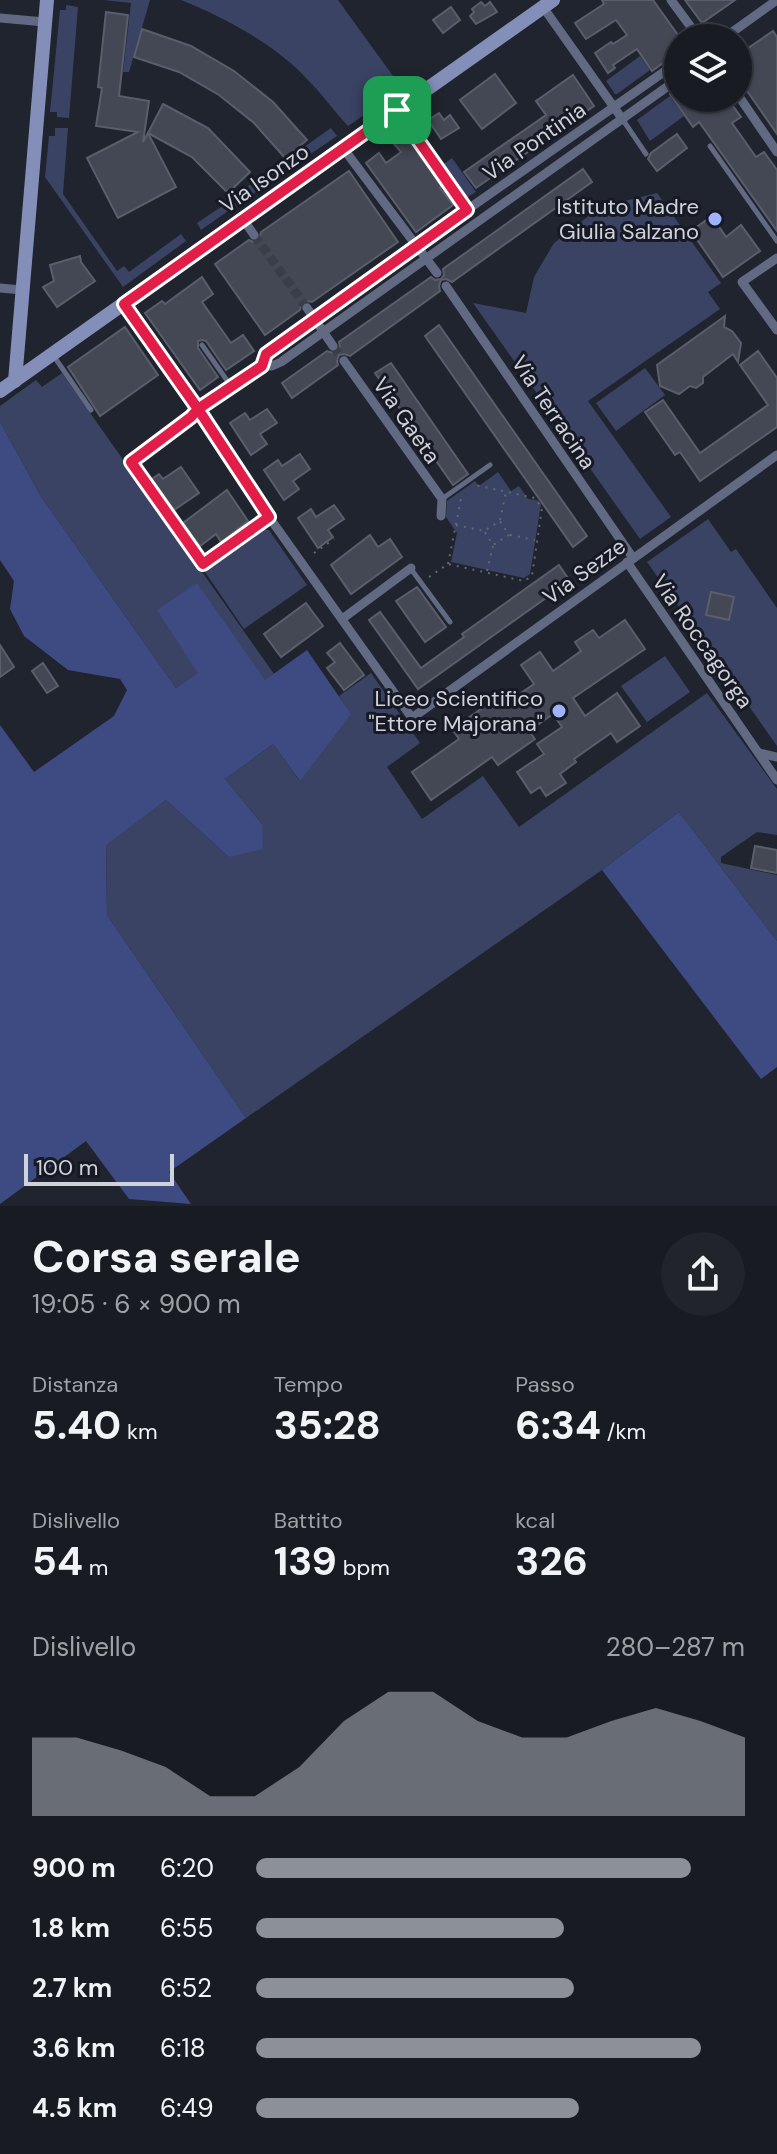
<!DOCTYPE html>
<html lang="it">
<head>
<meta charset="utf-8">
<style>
  :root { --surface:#181b22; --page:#21242a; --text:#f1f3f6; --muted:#9fa1a5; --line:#363940; --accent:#8c9099 }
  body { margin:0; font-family:"DM Sans",sans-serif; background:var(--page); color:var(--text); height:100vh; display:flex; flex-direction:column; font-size:30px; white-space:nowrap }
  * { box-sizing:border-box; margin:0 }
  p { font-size:26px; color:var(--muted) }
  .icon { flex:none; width:44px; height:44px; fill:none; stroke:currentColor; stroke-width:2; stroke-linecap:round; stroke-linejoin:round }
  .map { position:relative; height:1206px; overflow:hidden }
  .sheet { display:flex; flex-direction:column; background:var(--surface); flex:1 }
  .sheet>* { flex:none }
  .tools { position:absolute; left:664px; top:24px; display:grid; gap:16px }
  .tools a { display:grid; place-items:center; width:88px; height:88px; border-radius:50%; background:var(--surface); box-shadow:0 2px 6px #0004,0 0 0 2px var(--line); font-size:40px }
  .scale { position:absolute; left:24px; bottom:20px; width:150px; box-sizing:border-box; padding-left:8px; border:4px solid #cfd2d9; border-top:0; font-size:22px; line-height:28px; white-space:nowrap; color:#cfd2d9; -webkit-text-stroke:6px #171a25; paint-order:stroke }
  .pin { position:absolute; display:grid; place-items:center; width:68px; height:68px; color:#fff; margin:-34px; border-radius:16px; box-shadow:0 4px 12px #0006 }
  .round { display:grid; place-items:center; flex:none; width:84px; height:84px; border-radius:42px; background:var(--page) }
  .headline { display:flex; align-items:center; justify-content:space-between; height:136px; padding:0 32px }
  h1 { font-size:44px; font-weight:700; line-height:60px }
  .figures { display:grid; grid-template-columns:repeat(3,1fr); gap:12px; height:136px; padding:8px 32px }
  .figures div { display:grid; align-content:center }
  .figures b { font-size:40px; font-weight:700 }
  .figures small { font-size:22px; font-weight:400 }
  .figures p { font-size:22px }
  .chart { height:224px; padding:16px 32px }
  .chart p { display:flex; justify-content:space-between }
  .chart svg { width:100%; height:144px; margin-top:8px; fill:var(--accent); opacity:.7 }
  ul { padding:0 32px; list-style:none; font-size:26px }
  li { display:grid; grid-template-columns:128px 96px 1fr; align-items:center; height:60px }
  li i { height:20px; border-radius:10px; background:var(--accent) }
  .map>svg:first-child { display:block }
</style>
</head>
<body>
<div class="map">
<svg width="777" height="1206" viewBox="0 0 777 1206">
  <rect width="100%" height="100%" fill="#20242e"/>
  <g fill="#3a4364">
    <path d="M 104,0 L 150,0 L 129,72 L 123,72 L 131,3 Z"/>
    <path d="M 181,0 L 338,0 L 401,87 L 388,96 L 388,99 L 348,126 C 334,111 322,94 307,79 C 276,45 224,17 181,0 Z"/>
    <path d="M 66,5 L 78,7 L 69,118 L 57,117 L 57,112 L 50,112 L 60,10 L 66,10 Z"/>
    <path d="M 640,56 L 650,70 L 617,94 L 615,94 L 606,81 Z"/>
    <path d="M 670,96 L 684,116 L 650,141 L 637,120 Z"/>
    <path d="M 55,128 L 68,128 L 63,194 L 117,271 L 124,266 L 129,272 L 181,234 L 186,241 L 123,287 L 45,177 L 49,136 L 55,136 Z"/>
    <path d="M 331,128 L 337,136 L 275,178 L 270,171 Z"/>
    <path d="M 452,158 L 476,192 L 463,200 L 440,167 Z"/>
    <path d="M 268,172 L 274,179 L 240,203 L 234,196 Z"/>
    <path d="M 657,193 L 721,283 L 708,292 L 720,309 L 588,401 L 671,517 L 640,539 L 473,303 L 526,313 L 534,277 L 554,243 L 600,207 Z"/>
    <path d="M 233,199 L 238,204 L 201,230 L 197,223 Z"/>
    <path d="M 645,368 L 665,395 L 616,431 L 596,403 Z"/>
    <path d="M 62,373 L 274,674 L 266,680 L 199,673 L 176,688 L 42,498 L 0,422 L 0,406 L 36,380 L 42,387 Z"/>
    <path d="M 498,472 L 511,491 L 519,486 L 528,499 L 537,500 L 541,504 L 530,574 L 524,578 L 451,562 L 457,533 L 446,517 L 447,501 L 475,481 L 479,486 Z"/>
    <path d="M 708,519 L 731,552 L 736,549 L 777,608 L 777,746 L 647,562 Z"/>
    <path d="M 263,529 L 269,530 L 307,585 L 244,629 L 203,569 Z"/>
    <path d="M 665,656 L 690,692 L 647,722 L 621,686 Z"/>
    <path d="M 371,673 L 420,743 L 387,767 L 422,819 L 483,776 L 519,827 L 707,693 L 777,789 L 777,835 L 757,832 L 721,857 L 721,863 L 777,875 L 777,941 L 679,812 L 602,870 L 246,1118 L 107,915 L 106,844 L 166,800 L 229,857 L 262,824 L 225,779 L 273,744 L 299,780 L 350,714 L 339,696 Z"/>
  </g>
  <g fill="#3e4b83">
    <path d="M 0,422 L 42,498 L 176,688 L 198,673 L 157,610 L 197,583 L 265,680 L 307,650 L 351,714 L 300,781 L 273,744 L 225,779 L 262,824 L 263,849 L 229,857 L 166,800 L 106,845 L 107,915 L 246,1118 L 169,1172 L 191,1204 L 129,1199 L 86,1141 L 0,1204 L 0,725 L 34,772 L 114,716 L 127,690 L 120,679 L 68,670 L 24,636 L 10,609 L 14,581 L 0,560 Z"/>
    <path d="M 679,812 L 777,941 L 777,1067 L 761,1079 L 602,870 Z"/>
  </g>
  <g fill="#444854" stroke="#5a5e6b" stroke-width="2">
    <path d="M 602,0 L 653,0 L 678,35 L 678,52 L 652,71 L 637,49 L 613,65 L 615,68 L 608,73 L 595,53 L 611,42 L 613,44 L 627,35 L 616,20 L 586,39 L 575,23 L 604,4 Z"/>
    <path d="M 685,0 L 735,0 L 702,23 Z"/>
    <path d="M 481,2 L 485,6 L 490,2 L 497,12 L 476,24 L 470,16 L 474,12 L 472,9 Z"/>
    <path d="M 451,7 L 460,20 L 443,33 L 433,20 Z"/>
    <path d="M 106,12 L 128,15 L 119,96 L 149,101 L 143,142 L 148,133 L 176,187 L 118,218 L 87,158 L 138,132 L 96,126 L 102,88 L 98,87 Z"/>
    <path d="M 142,29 L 191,46 L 234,71 L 273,102 L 307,140 L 285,158 L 254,123 L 219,95 L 179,72 L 134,57 Z"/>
    <path d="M 773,31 L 777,37 L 777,134 L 738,78 L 738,55 Z"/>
    <path d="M 495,74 L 516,103 L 482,129 L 460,100 Z"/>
    <path d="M 573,75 L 594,106 L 476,188 L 464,172 L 546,115 L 536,101 Z"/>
    <path d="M 678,88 L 678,98 L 727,98 L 741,117 L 732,123 L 756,157 L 764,152 L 777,170 L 777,231 L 699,122 L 693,127 L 670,94 Z"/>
    <path d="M 163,104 L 208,128 L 250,172 L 228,193 L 192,157 L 148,133 Z"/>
    <path d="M 439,113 L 444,120 L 450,115 L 459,128 L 441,139 L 428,120 Z"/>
    <path d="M 410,133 L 446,183 L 440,188 L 453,205 L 416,232 L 366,163 L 379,153 L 386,163 L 401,152 L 394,144 Z"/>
    <path d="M 677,134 L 687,148 L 657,171 L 648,159 L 651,153 Z"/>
    <path d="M 583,169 L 592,182 L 452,282 L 446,279 L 441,280 L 439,286 L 440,291 L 350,356 L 344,354 L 339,355 L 337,361 L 338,365 L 292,398 L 282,383 L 327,351 L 333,353 L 338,352 L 340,346 L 339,342 L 431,277 L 435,280 L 441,279 L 444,275 L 443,269 Z"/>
    <path d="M 349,171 L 398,242 L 312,302 L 307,301 L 302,302 L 300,310 L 265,335 L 215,264 L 249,240 L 254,242 L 259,241 L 261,232 Z"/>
    <path d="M 712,216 L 726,237 L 741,225 L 760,251 L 723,277 L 691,231 Z"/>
    <path d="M 80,256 L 81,262 L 95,281 L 57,307 L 43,287 L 54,281 L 50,265 Z"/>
    <path d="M 202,277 L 213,294 L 202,302 L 231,343 L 243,335 L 254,351 L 226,370 L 206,341 L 202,340 L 198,341 L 198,348 L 218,377 L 200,390 L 145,313 L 162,301 L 165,304 Z"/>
    <path d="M 725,316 L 724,327 L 732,331 L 741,343 L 738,362 L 733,354 L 703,377 L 703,383 L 696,388 L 690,386 L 679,394 L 660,386 L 657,365 Z"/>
    <path d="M 439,325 L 587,536 L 573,547 L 425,336 Z"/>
    <path d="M 125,327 L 158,375 L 100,416 L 68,367 Z"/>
    <path d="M 758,351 L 777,378 L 777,427 L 700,481 L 680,452 L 675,455 L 645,412 L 663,400 L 700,453 L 768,405 L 740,365 Z"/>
    <path d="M 391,363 L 468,474 L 453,485 L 375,373 Z"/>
    <path d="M 267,409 L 277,423 L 260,434 L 267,444 L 251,455 L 230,423 L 245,413 L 250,420 Z"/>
    <path d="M 300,454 L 310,469 L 293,481 L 299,489 L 284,500 L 264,470 L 278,460 L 282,466 Z"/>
    <path d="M 181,467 L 199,493 L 174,510 L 152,479 L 159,474 L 163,479 Z"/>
    <path d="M 227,490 L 248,521 L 221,542 L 216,534 L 200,546 L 183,523 Z"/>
    <path d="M 334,505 L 344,519 L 328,530 L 333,537 L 318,548 L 298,518 L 311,509 L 316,517 Z"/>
    <path d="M 370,535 L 378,547 L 390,539 L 402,557 L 351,594 L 331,565 Z"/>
    <path d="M 559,565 L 570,581 L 418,689 L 369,620 L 380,612 L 421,668 L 464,637 L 462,634 Z"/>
    <path d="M 417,587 L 446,627 L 425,642 L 396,601 Z"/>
    <path d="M 711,592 L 734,597 L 729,620 L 706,615 Z"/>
    <path d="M 306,603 L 323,626 L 281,657 L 264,634 Z"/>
    <path d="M 625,620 L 645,649 L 573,698 L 585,716 L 617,693 L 640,726 L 617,742 L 611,733 L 574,759 L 576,762 L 560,774 L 566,783 L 546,796 L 540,787 L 531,793 L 517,772 L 544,754 L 537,744 L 562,727 L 553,714 L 529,731 L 535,739 L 498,765 L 492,757 L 431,800 L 412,772 L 459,739 L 452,729 L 503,694 L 508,702 L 534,684 L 521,665 L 540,652 L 553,671 L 581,651 L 575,642 L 593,630 L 599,638 Z"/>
    <path d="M 340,643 L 364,675 L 344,690 L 327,668 L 335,662 L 327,653 Z"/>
    <path d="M 0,645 L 14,667 L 0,677 Z"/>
    <path d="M 43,663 L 58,686 L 47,693 L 32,671 Z"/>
    <path d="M 755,846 L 777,850 L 777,873 L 751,868 Z"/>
  </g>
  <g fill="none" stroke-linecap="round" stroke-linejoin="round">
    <g stroke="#3a3e48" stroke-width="9" stroke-dasharray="9 4.5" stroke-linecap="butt">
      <path d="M 254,235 L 307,308"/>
      <path d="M 333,346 L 344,361"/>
    </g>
    <g stroke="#646770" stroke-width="2" stroke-dasharray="2 6" stroke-linecap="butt">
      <path d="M 405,121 L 461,201"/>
      <path d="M 500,520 L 506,492"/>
      <path d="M 456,525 L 484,531 L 500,521 L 509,535 L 493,545 L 484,531"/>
      <path d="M 510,535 L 535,540"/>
      <path d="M 314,553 L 334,539"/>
      <path d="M 448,564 L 462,494"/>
      <path d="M 487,571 L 493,546"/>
      <path d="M 429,577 L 448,564 L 524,581 L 532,576 L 542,508 L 535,498 L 475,485"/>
    </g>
    <g stroke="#616983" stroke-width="5">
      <path d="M 623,120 L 646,154"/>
      <path d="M 710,146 L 777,241"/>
      <path d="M 202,345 L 231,386"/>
      <path d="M 53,355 L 91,410"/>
      <path d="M 442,499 L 490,465"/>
      <path d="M 411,569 L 450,622"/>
    </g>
    <g stroke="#616983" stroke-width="9">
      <path d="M 671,0 L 699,38"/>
      <path d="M 543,7 L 623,120"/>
      <path d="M 0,18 L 45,22"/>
      <path d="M 724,38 L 777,0"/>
      <path d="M 738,95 L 777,152"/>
      <path d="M 343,148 L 437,273"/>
      <path d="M 243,219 L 254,235"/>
      <path d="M 777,258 L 742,282 L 777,330"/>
      <path d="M 446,286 L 633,558"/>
      <path d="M 0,288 L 22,290"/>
      <path d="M 124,304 L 198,409 L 264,510 L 412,718 L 777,455"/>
      <path d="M 307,308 L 333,346"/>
      <path d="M 344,361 L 442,499 L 441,516"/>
      <path d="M 262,366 L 266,354 L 417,245 L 678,62"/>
      <path d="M 269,517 L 203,564 L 131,462 L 191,417 L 198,409 L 262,366 L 272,366 L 281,362 L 678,79"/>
      <path d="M 627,562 L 777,780"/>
      <path d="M 342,619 L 411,568"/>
      <path d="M 759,753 L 777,757"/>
    </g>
    <g stroke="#838fb9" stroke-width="14">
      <path d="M 15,381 L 47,0"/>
      <path d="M 0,391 L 553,0"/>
    </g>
  </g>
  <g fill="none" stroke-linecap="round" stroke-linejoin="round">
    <defs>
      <path id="route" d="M 397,110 L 124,304 L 198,409 L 269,517 L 203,564 L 131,462 L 191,417 L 198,409 L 262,366 L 266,354 L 467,210 L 397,110"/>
    </defs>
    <use href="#route" stroke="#fff" stroke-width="16"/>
    <use href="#route" stroke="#e11d48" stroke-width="10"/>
  </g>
  <g fill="#9fb3fd" stroke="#171a25" stroke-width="3">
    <circle cx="715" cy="219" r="8"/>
    <circle cx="559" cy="711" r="8"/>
  </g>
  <g text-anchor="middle" stroke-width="6" stroke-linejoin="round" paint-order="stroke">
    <g font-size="22" fill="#cfd2d9" stroke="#171a25">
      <text transform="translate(534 141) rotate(-35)" y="8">Via Pontinia</text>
      <text transform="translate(264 178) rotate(-35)" y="8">Via Isonzo</text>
      <text transform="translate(554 412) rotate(56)" y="8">Via Terracina</text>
      <text transform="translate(407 420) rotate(55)" y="8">Via Gaeta</text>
      <text transform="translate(584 571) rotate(-36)" y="8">Via Sezze</text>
      <text transform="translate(703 641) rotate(55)" y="8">Via Roccagorga</text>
    </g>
    <g font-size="22" fill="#cfd2d9" stroke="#171a25" text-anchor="end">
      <text x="699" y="214">Istituto Madre<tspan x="699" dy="25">Giulia Salzano</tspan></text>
      <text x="543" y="706">Liceo Scientifico<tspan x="543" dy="25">"Ettore Majorana"</tspan></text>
    </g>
  </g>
</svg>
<div class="tools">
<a><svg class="icon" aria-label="layers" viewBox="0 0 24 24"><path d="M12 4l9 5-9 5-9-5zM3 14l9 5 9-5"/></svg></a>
</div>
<div class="scale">100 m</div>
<div class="pin" style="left:397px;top:110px;background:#1e9e55"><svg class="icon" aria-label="arrive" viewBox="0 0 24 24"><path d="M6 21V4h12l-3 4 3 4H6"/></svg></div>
</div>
<section class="sheet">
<div class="headline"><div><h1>Corsa serale</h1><p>19:05 · 6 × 900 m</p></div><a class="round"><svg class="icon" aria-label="share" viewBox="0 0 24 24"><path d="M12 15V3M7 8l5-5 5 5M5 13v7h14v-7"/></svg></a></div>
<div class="figures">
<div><p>Distanza</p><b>5.40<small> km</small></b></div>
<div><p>Tempo</p><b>35:28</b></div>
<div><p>Passo</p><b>6:34<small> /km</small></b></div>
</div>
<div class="figures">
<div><p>Dislivello</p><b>54<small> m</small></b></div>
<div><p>Battito</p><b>139<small> bpm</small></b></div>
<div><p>kcal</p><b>326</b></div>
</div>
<div class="chart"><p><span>Dislivello</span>280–287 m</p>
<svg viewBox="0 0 160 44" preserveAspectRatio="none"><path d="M0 44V20L10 20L20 24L30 29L40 38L50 38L60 29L70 15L80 6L90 6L100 15L110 20L120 20L130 15L140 11L150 15L160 20V44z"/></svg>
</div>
<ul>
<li><b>900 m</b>6:20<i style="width:89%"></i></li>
<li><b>1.8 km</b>6:55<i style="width:63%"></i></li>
<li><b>2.7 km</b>6:52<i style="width:65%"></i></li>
<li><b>3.6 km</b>6:18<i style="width:91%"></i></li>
<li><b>4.5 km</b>6:49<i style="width:66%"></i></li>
</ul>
</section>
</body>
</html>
